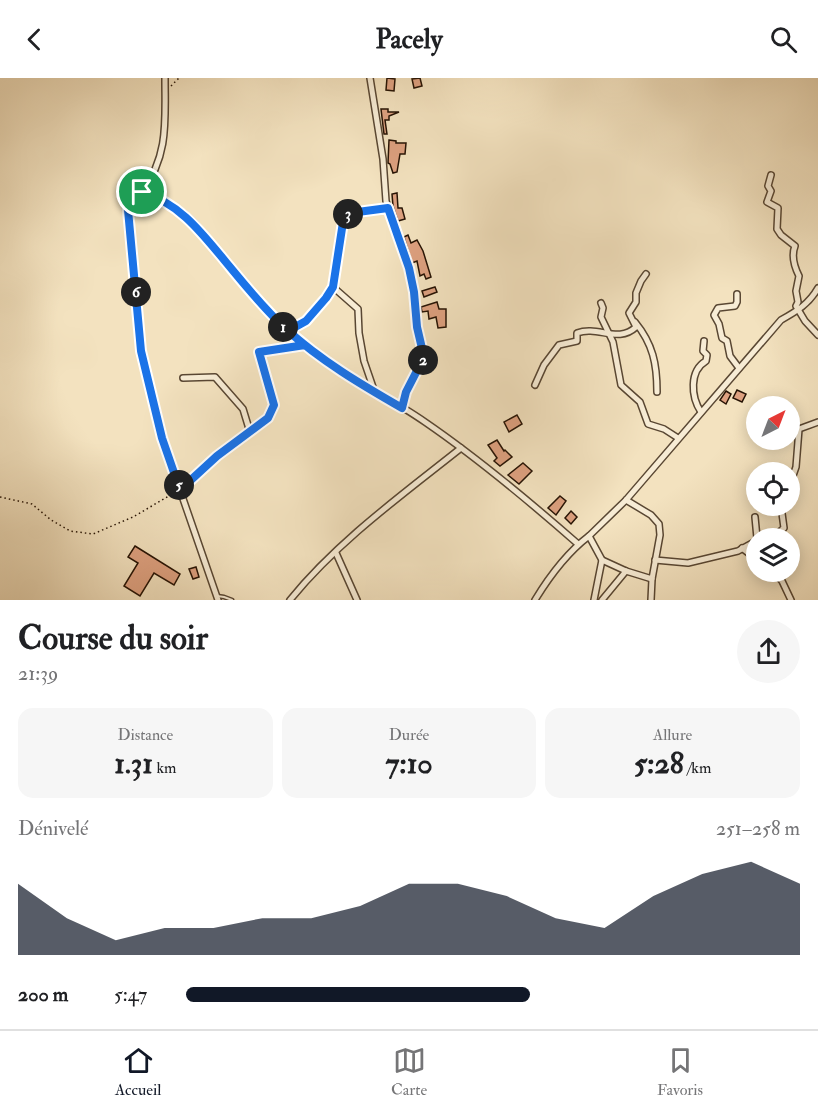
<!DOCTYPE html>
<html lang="fr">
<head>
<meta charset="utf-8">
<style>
  :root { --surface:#fff; --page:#f6f6f6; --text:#202124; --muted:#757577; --line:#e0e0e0; --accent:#111827 }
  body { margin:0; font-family:"IM FELL Double Pica",serif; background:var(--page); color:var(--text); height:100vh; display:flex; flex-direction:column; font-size:22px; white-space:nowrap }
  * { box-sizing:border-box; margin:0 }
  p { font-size:20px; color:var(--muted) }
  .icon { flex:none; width:33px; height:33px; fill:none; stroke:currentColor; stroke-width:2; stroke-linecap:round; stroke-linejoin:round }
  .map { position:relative; height:522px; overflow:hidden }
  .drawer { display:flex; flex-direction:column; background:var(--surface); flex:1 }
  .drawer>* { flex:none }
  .needle { width:39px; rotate:42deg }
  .tools { position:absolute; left:746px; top:318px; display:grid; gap:12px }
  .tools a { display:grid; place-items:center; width:54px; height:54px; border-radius:50%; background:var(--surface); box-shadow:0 3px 15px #0003; font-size:30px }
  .pin { position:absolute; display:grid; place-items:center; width:51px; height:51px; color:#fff; margin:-26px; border:3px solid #fff; border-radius:50%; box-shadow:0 2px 6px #0007 }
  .km { position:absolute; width:30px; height:30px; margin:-15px; border-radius:50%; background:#222; color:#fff; font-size:16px; line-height:30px; text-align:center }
  .round { display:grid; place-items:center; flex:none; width:63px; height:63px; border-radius:32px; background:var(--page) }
  .head { display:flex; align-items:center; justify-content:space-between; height:102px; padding:0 18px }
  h1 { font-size:33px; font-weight:700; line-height:45px }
  .metrics { display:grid; grid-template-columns:repeat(3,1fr); gap:9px; height:102px; padding:6px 18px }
  .metrics div { display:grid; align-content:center; border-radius:15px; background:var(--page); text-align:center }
  .metrics b { font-size:30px; font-weight:700 }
  .metrics small { font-size:16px; font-weight:400 }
  .metrics p { font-size:16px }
  .chart { height:168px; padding:12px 18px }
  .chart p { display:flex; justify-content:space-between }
  .chart svg { width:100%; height:108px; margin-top:6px; fill:var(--accent); opacity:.7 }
  ul { padding:0 18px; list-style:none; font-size:20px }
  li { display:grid; grid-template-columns:96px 72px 1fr; align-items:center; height:45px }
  li i { height:15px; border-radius:8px; background:var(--accent) }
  header { display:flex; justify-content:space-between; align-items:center; height:78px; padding:0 18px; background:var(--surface); font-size:27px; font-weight:700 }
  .menu { display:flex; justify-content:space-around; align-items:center; height:84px; border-top:2px solid var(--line); background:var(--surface); font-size:16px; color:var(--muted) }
  .menu a { display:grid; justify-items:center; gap:3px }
  .menu .selected { color:var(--accent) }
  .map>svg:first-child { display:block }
</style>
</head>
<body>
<header><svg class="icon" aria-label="back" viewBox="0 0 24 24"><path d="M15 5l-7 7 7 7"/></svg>Pacely<svg class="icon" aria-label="search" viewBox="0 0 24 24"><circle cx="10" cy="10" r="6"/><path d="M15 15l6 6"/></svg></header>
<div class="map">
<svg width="818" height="522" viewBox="0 0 818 522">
  <rect width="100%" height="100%" fill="#f3e2bf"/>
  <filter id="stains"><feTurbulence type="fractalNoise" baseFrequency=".00333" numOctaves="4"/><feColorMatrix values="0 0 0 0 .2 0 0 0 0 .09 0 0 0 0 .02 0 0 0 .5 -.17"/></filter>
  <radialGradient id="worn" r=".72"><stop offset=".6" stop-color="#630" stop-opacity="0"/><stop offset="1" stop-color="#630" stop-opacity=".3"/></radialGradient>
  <g fill="#dea180" stroke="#261304" stroke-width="1.5">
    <path d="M 387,0 L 395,1 L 394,13 L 386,12 Z"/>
    <path d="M 420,0 L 422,8 L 414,10 L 412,1 Z"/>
    <path d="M 381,31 L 388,31 L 388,34 L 399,34 L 389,38 L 389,42 L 385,42 L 387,56 L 384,56 Z"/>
    <path d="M 389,62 L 396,63 L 396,65 L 406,65 L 405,76 L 400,76 L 397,94 L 393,95 L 390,86 L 388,85 Z"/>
    <path d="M 397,115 L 398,130 L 402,130 L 405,141 L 398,143 L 393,128 L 392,116 Z"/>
    <path d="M 408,157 L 411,165 L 417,162 L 423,173 L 431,199 L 426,201 L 424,196 L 420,198 L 417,183 L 412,185 L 404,159 Z"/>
    <path d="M 435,209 L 437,214 L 424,219 L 422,213 Z"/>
    <path d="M 437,224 L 439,231 L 446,231 L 446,249 L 438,250 L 436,239 L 429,241 L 428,233 L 422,234 L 421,229 Z"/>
    <path d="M 737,312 L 746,316 L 742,324 L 733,320 Z"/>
    <path d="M 726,313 L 731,316 L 726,326 L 720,322 Z"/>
    <path d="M 517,337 L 522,346 L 509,354 L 504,344 Z"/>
    <path d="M 497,362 L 504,373 L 505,372 L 512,379 L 500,388 L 494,383 L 497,380 L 488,367 Z"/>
    <path d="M 523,385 L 532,393 L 519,406 L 508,397 Z"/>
    <path d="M 560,418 L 566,423 L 556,437 L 548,430 Z"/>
    <path d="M 571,433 L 577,439 L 571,446 L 565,440 Z"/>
    <path d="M 135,468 L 180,496 L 174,507 L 154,495 L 140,518 L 124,508 L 138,485 L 128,479 Z"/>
    <path d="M 196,489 L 199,499 L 193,501 L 189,491 Z"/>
  </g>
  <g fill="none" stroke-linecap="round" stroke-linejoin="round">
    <defs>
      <path id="service" d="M 217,518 L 224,519 L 232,522"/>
      <g id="minor">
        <path d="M 370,0 L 383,81 L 386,123 L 409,190 L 414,214 L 417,249 L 424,279 L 406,314 L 402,330"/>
        <path d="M 771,97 L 768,108 L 771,113 L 767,124 L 778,130 L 777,151 L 781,157 L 795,168 C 791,178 794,188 799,198 L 796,213 L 798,224 L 796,228 L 805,243 L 818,257"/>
        <path d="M 142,114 C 169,77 165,43 165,0"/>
        <path d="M 333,209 L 358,231 L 359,255 L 364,283 L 375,315"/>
        <path d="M 737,216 L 737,224 L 735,228 L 718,230 L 714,237 L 719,246 L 722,260 L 727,263 L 730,278 L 739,290"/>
        <path d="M 601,225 L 603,230 L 601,239 L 613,264 L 621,307 L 640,324 L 648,346 L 664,351 L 678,360"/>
        <path d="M 635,244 C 653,266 657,286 657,314"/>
        <path d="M 288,253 L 306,243 L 326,220 L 333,209 L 343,144 L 346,137 L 388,130"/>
        <path d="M 183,300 L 215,299 L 243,331 L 250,354"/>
        <path d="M 535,307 L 544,287 L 559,267 L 577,263 L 577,255 C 598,247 618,266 636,249 L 629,235 L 636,224 L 636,215 L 641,203 L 646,196"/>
        <path d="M 701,334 C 691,319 689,293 706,283 L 707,277 L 703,273 L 704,263"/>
        <path d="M 789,409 L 796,389 L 799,351 L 818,344"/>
        <path d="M 180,412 L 217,378 L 268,340 L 274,327 L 259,274 L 305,267"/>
        <path d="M 626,422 L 651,437 L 659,446 L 660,457 L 652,501 L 651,522"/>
        <path d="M 755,439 L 757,460"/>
        <path d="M 765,460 L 777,456 L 784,450 L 781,428"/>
        <path d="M 742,470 L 756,481"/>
        <path d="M 336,475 L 357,522"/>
        <path d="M 602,482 L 626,493 L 652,501"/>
        <path d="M 655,482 L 688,485 L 738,473 L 756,463"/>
        <path d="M 774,494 L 782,503 L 791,522"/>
        <path d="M 218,522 L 162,360 L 141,273 L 128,132 L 131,122 L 138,114 C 155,114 178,130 190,141 C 202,152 212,167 222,179 C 241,203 261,226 282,248 C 323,290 378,311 425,344 C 479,381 529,423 578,466"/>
        <path d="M 290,522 C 338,463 402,417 461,370"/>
        <path d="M 535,522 C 549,499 568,474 589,458"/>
        <path d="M 594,522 L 602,482 L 589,458 L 626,422 L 781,242 C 797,233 809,226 818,210"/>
        <path d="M 602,522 L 626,493"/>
      </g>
    </defs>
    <use href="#service" stroke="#594733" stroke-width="5"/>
    <use href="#minor" stroke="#594733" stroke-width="8"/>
    <g stroke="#261304" stroke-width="1.5" stroke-dasharray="1.5 3" stroke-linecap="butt">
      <path d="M 171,8 L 179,0"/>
      <path d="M 0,419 L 32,426 L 51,442 L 70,453 L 93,456 L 133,439 L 174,415"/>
    </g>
    <use href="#service" stroke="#f7ecd5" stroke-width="2"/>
    <use href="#minor" stroke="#f7ecd5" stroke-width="5"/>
  </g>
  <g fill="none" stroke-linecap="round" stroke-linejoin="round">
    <defs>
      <path id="route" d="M 142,114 C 179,125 201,154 225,183 C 244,206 263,230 286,251 C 321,283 362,307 402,330 L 406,314 L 424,279 L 417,249 L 414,214 L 409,190 L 388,130 L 350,135 L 346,137 L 343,144 L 333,209 L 326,220 L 306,243 L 288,253 L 305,267 L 259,274 L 274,327 L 268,340 L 217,378 L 180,412 L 162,360 L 141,273 L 128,132 L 133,118 L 142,114"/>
    </defs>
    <use href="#route" stroke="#fff" stroke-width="12"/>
    <use href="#route" stroke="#1a73e8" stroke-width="8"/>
  </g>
  <rect width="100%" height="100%" filter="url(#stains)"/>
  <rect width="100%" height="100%" fill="url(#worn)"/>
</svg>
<div class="tools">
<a><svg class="needle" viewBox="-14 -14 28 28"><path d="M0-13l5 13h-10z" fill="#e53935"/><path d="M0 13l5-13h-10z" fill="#757577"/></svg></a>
<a><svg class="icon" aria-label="locate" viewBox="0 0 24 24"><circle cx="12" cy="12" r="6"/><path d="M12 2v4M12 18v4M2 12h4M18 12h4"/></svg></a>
<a><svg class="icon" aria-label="layers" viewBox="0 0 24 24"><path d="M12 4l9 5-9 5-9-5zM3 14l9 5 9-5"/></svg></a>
</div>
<div class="pin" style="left:142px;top:114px;background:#1e9e55"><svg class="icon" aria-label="arrive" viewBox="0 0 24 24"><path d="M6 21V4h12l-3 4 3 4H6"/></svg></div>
<b class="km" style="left:283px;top:249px">1</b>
<b class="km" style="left:423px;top:282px">2</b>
<b class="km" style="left:348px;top:136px">3</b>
<b class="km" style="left:179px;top:407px">5</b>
<b class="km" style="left:136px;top:214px">6</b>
</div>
<section class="drawer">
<div class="head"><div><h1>Course du soir</h1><p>21:39</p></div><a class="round"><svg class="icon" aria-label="share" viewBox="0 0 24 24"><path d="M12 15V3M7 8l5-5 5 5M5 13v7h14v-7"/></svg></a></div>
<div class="metrics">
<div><p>Distance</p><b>1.31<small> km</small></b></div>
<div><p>Durée</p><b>7:10</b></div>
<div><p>Allure</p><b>5:28<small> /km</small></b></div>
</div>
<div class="chart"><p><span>Dénivelé</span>251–258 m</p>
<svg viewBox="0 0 160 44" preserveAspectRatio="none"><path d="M0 44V15L10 29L20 38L30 33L40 33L50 29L60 29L70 24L80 15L90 15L100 20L110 29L120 33L130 20L140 11L150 6L160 15V44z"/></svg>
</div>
<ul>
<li><b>200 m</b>5:47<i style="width:56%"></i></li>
</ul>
</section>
<nav class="menu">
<a class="selected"><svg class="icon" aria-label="home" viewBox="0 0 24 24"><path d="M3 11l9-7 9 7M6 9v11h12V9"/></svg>Accueil</a>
<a><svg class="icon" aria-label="map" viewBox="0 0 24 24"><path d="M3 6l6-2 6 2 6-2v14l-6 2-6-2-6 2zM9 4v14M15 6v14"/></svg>Carte</a>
<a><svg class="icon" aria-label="saved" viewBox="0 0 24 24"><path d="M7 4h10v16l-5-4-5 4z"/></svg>Favoris</a>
</nav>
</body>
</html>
